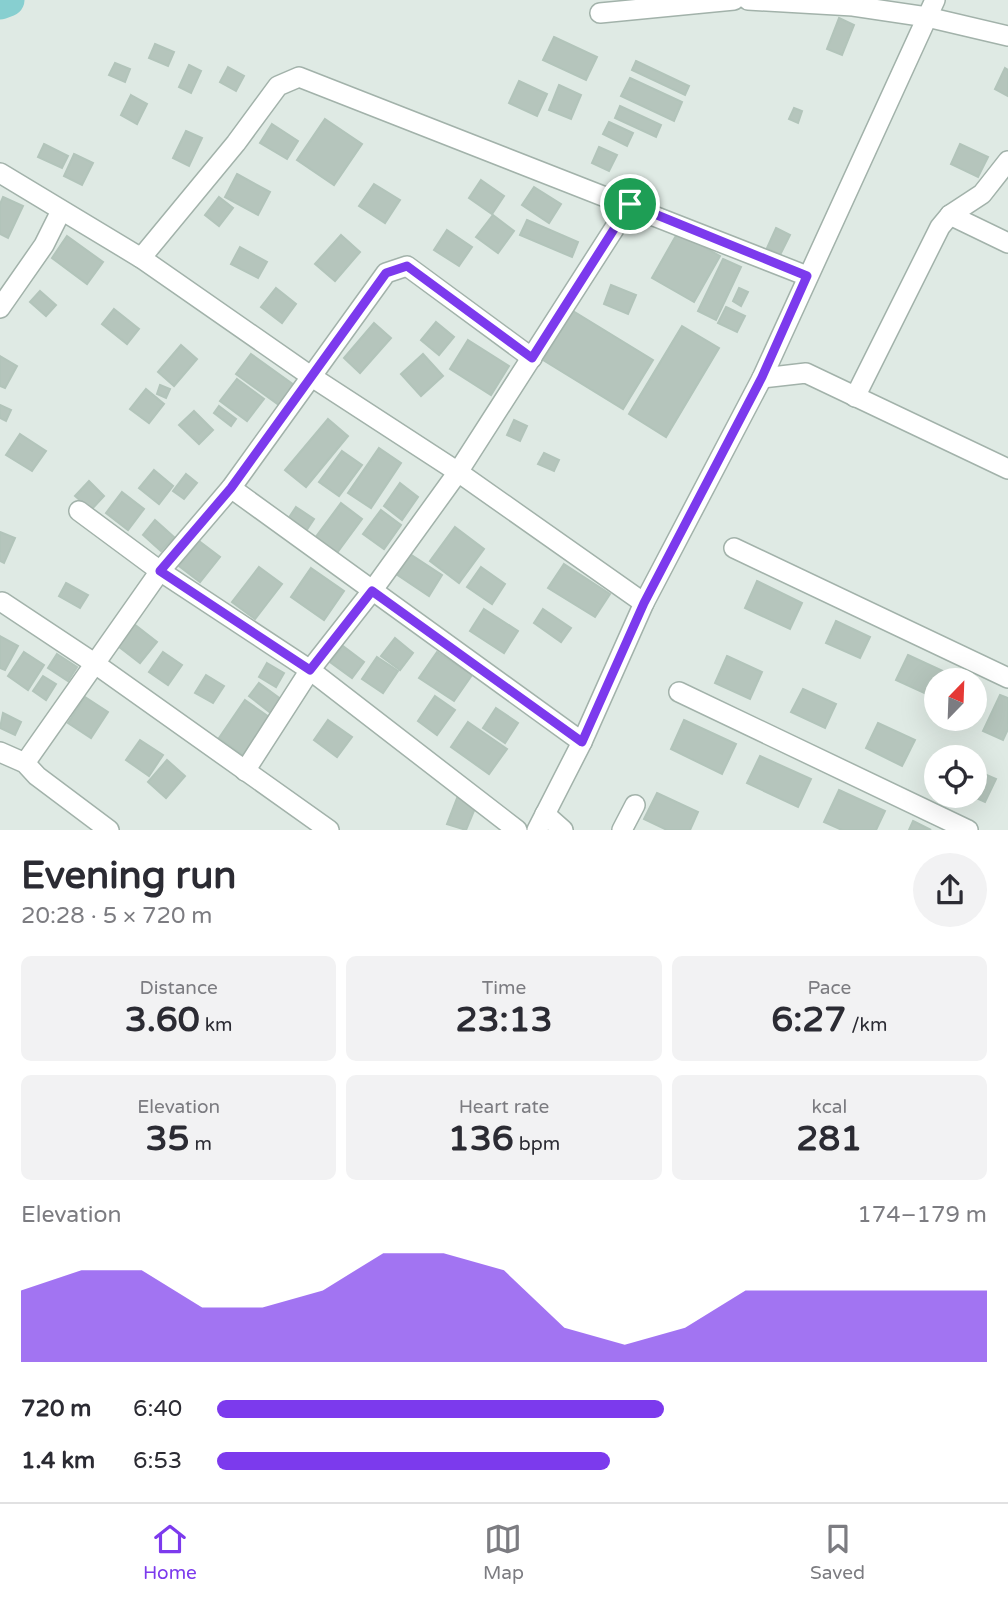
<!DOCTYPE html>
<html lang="en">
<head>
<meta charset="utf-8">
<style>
  :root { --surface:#fff; --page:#f2f2f3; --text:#2b2b33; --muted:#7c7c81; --line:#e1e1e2; --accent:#7c3aed }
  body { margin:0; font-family:"Varela Round",sans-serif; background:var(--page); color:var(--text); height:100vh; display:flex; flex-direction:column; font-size:26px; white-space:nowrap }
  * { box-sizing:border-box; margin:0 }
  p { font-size:23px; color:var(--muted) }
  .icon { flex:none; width:38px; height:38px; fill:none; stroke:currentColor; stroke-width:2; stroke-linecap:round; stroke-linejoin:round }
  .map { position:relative; height:830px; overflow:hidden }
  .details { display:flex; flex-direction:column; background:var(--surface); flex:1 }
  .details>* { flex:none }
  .needle { width:46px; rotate:23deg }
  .tools { position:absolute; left:924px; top:668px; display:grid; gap:14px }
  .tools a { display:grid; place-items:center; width:63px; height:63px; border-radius:50%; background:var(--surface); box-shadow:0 7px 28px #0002; font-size:35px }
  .pin { position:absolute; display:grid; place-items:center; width:60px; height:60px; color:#fff; margin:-30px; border:4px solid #fff; border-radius:50%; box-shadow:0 2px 7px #0007 }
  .round { display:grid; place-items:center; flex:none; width:74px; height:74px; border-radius:37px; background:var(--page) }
  .summary { display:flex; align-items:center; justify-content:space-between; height:119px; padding:0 21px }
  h1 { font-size:38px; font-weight:700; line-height:52px }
  .stats { display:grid; grid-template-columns:repeat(3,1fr); gap:10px; height:119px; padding:7px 21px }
  .stats div { display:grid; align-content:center; border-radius:10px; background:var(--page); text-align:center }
  .stats b { font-size:35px; font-weight:700 }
  .stats small { font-size:19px; font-weight:400 }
  .stats p { font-size:19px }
  .chart { height:196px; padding:14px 21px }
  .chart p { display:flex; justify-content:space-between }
  .chart svg { width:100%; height:126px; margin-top:7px; fill:var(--accent); opacity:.7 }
  ul { padding:0 21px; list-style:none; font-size:23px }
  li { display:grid; grid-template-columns:112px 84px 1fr; align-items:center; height:52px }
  li i { height:18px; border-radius:9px; background:var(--accent) }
  .dock { display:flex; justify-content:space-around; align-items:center; height:98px; border-top:2px solid var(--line); background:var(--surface); font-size:19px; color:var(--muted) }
  .dock a { display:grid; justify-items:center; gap:4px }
  .dock .selected { color:var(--accent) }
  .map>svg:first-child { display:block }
</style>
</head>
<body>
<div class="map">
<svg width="1008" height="830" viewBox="0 0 1008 830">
  <rect width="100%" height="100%" fill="#dfeae4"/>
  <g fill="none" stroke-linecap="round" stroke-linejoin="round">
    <path stroke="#87cfd0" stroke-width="33" d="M 0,3 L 8,0"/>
  </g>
  <g fill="#b5c5bc" stroke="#b2c4ba" stroke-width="2">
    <path d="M 839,18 L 854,25 L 842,55 L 827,49 Z"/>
    <path d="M 554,37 L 597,57 L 586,80 L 543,60 Z"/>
    <path d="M 155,44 L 174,52 L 168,66 L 149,58 Z"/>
    <path d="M 636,61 L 689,86 L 685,95 L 632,70 Z"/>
    <path d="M 115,63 L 130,69 L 125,82 L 109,75 Z"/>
    <path d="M 189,65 L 201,71 L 191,93 L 179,87 Z"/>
    <path d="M 228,67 L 244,76 L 236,91 L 220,82 Z"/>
    <path d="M 1005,68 L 1008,70 L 1008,96 L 995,89 Z"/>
    <path d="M 630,78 L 682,102 L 674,121 L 621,96 Z"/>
    <path d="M 519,81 L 547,94 L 537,116 L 509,103 Z"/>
    <path d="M 559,85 L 581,95 L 571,119 L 549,110 Z"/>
    <path d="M 131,95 L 147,104 L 137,124 L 121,115 Z"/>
    <path d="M 620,106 L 661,125 L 656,137 L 615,118 Z"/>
    <path d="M 794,108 L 802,111 L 798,123 L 789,119 Z"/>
    <path d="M 325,119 L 362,144 L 334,185 L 297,160 Z"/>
    <path d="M 609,122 L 633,133 L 627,146 L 603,134 Z"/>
    <path d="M 272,124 L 298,141 L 287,159 L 260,143 Z"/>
    <path d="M 186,131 L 202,138 L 189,166 L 173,158 Z"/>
    <path d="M 44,144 L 68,156 L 62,168 L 38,157 Z"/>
    <path d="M 960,144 L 988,157 L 978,177 L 951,164 Z"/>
    <path d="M 599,147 L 617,155 L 609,171 L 592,163 Z"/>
    <path d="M 74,154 L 93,163 L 82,185 L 64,176 Z"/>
    <path d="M 237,174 L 270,192 L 258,215 L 225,197 Z"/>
    <path d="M 481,180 L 504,196 L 492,214 L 469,198 Z"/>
    <path d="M 374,184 L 400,200 L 385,223 L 359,206 Z"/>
    <path d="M 534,187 L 561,204 L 549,223 L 522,205 Z"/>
    <path d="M 3,197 L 23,206 L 8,238 L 0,234 L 0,204 Z"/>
    <path d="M 219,197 L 233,208 L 219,226 L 205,215 Z"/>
    <path d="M 493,215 L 514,231 L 498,253 L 476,237 Z"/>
    <path d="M 527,220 L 578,242 L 572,257 L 520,235 Z"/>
    <path d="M 776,228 L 790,235 L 780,255 L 767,248 Z"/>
    <path d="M 447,230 L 472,247 L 459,266 L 434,250 Z"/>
    <path d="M 678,232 L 720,256 L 694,302 L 652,278 Z"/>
    <path d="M 341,235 L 360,252 L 335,281 L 315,264 Z"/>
    <path d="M 67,236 L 103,262 L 87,284 L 52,258 Z"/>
    <path d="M 240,247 L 267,262 L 258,278 L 231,264 Z"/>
    <path d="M 723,259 L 741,267 L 716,320 L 698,311 Z"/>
    <path d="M 611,285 L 636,295 L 628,314 L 604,304 Z"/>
    <path d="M 276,288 L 296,304 L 282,323 L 261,307 Z"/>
    <path d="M 739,288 L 748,292 L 741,306 L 733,301 Z"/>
    <path d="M 40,291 L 56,305 L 46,316 L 30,302 Z"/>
    <path d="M 726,307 L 745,316 L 737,332 L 718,323 Z"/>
    <path d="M 114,309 L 139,329 L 127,344 L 102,324 Z"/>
    <path d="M 573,311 L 653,360 L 623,409 L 543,360 Z"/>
    <path d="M 436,322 L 454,337 L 439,355 L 421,340 Z"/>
    <path d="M 374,323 L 391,338 L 360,373 L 344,358 Z"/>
    <path d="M 682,326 L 719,348 L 666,437 L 629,414 Z"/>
    <path d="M 468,340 L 509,366 L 491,395 L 450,369 Z"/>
    <path d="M 181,345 L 197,359 L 174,386 L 158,372 Z"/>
    <path d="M 251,354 L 294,385 L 279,405 L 236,374 Z"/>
    <path d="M 423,354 L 443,376 L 421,396 L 401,374 Z"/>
    <path d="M 0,356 L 17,366 L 5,388 L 0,386 Z"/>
    <path d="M 237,379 L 264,399 L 247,421 L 220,401 Z"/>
    <path d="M 160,385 L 170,389 L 166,398 L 157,394 Z"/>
    <path d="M 146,389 L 164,404 L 149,423 L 130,409 Z"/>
    <path d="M 0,405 L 11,410 L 6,421 L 0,418 Z"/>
    <path d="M 219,406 L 236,419 L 231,426 L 214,413 Z"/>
    <path d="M 194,411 L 213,430 L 199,444 L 179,425 Z"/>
    <path d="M 328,419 L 348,436 L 306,487 L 285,470 Z"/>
    <path d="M 514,420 L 527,426 L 520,441 L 507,435 Z"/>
    <path d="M 20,434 L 46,451 L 32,471 L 6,455 Z"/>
    <path d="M 379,448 L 401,463 L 371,508 L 348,493 Z"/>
    <path d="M 342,451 L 362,465 L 339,496 L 319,482 Z"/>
    <path d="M 544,453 L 559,460 L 554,471 L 538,464 Z"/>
    <path d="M 154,470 L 173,486 L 159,504 L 139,488 Z"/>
    <path d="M 186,474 L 197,483 L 184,499 L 173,491 Z"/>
    <path d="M 89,481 L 104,496 L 91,510 L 75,496 Z"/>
    <path d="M 400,483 L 418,497 L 402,520 L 384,506 Z"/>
    <path d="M 122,492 L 144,509 L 128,530 L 106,513 Z"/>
    <path d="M 341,503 L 362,519 L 337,553 L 315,538 Z"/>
    <path d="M 296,507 L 314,519 L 306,531 L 288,519 Z"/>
    <path d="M 381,510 L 401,525 L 384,549 L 363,534 Z"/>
    <path d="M 155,520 L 174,537 L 161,551 L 143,535 Z"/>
    <path d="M 455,527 L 484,549 L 459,583 L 430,561 Z"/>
    <path d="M 0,532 L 15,538 L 4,563 L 0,561 Z"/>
    <path d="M 199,541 L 220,557 L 200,582 L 179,566 Z"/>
    <path d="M 410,554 L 442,575 L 429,596 L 396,574 Z"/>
    <path d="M 564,564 L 610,594 L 595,617 L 548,588 Z"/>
    <path d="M 259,567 L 282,584 L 255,619 L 232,602 Z"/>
    <path d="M 481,567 L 505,584 L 492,604 L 467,587 Z"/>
    <path d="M 311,568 L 344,591 L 324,620 L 291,597 Z"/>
    <path d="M 757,581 L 802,603 L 790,629 L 745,608 Z"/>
    <path d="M 66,583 L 88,595 L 80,608 L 59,596 Z"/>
    <path d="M 484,609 L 518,631 L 504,653 L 470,631 Z"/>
    <path d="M 543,609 L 571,628 L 561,642 L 534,623 Z"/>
    <path d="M 836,621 L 870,637 L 860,658 L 826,643 Z"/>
    <path d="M 134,624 L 157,642 L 140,663 L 118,646 Z"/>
    <path d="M 0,636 L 18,646 L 5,670 L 0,668 Z"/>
    <path d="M 395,638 L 413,653 L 400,670 L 381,656 Z"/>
    <path d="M 343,646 L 364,662 L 352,678 L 330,662 Z"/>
    <path d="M 24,652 L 44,665 L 28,690 L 8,676 Z"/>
    <path d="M 163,652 L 182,665 L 168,685 L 149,672 Z"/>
    <path d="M 437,652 L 472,675 L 454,701 L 419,678 Z"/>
    <path d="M 57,654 L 77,667 L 68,681 L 48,668 Z"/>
    <path d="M 908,655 L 945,672 L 941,681 L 936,681 L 936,691 L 933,697 L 896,680 Z"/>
    <path d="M 727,656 L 762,672 L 750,699 L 715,683 Z"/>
    <path d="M 377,657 L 398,671 L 383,693 L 362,679 Z"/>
    <path d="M 267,663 L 284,673 L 276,687 L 259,677 Z"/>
    <path d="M 206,675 L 224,686 L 213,703 L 195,693 Z"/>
    <path d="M 43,676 L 56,684 L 46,700 L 33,691 Z"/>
    <path d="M 259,683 L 282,700 L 272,714 L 249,696 Z"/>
    <path d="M 803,689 L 836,704 L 825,728 L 791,712 Z"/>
    <path d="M 1000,695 L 1008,698 L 1008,729 L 1003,740 L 983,731 Z"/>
    <path d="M 435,696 L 455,710 L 437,735 L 418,721 Z"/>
    <path d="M 85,697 L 108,712 L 91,738 L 68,723 Z"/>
    <path d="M 245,700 L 269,717 L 243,755 L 219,738 Z"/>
    <path d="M 496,708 L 518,723 L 505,743 L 483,728 Z"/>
    <path d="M 3,713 L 21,722 L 15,735 L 0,728 Z"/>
    <path d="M 328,720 L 352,737 L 337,757 L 314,740 Z"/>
    <path d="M 684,720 L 736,744 L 722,774 L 671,749 Z"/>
    <path d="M 468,722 L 507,749 L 489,774 L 451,747 Z"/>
    <path d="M 878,723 L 915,740 L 902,766 L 866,748 Z"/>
    <path d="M 140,740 L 163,755 L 149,776 L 126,760 Z"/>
    <path d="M 760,756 L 811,779 L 798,807 L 747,783 Z"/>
    <path d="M 167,760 L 185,776 L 166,798 L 148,782 Z"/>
    <path d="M 975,770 L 996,779 L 985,802 L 972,796 L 975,796 Z"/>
    <path d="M 839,790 L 885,811 L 876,830 L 842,830 L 824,822 Z"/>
    <path d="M 459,793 L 478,801 L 466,830 L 447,824 Z"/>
    <path d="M 657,793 L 698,812 L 690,830 L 667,830 L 644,819 Z"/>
    <path d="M 913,821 L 931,830 L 909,830 Z"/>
  </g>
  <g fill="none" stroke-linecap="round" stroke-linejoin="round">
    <defs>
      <g id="minor">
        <path d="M 748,0 L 853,6 L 927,17 L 1008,36"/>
        <path d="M 600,13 L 734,0"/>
        <path d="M 0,173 L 141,258 L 312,377 L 458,472 L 644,603"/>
        <path d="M 950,215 L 1008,243"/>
        <path d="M 141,258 L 236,143 L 278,86 L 299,77 L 807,276"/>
        <path d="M 0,308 L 44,245 L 61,211"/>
        <path d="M 762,378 L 806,373 L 1008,469"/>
        <path d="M 855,397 L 940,227 L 950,215 L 982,194 L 1008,161"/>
        <path d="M 231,488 L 582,742"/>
        <path d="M 79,511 L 160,571 L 310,670 L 517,830"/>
        <path d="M 734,548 L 1008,678"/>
        <path d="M 2,602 L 94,663 L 329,830"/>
        <path d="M 679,692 L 968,830"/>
        <path d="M 0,752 L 25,763 L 37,776 L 109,830"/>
        <path d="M 25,763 L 160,571 L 231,488 L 386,273 L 407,266 L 532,358"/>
        <path d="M 245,771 L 310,670 L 372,591 L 458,472 L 630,204"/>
        <path d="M 545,814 L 563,830"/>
        <path d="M 537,830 L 582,742 L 644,603 L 762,378 L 935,0"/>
        <path d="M 622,830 L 635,805"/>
      </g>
    </defs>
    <use href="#minor" stroke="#a2b2aa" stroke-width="22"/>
    <use href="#minor" stroke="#fff" stroke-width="19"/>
  </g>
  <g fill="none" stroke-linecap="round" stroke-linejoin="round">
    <defs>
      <path id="route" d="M 630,204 L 807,276 L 762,377 L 644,603 L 582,742 L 372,591 L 310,670 L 160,571 L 231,488 L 386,273 L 407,266 L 532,358 Z"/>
    </defs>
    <use href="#route" stroke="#fff" stroke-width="14"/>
    <use href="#route" stroke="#7c3aed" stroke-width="9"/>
  </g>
</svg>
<div class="tools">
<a><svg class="needle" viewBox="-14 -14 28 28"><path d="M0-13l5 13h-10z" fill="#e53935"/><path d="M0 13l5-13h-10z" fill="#7c7c81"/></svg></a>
<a><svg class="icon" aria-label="locate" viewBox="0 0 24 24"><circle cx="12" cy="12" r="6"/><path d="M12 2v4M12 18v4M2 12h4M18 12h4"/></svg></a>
</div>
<div class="pin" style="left:630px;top:204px;background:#1e9e55"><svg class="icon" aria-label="arrive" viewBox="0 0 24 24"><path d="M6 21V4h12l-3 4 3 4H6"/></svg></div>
</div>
<section class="details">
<div class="summary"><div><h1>Evening run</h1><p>20:28 · 5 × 720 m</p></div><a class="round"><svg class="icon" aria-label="share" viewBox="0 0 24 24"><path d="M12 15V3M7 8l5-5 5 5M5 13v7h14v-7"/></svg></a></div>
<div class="stats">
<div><p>Distance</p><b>3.60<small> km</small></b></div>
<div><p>Time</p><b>23:13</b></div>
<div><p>Pace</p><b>6:27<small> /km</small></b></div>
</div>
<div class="stats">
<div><p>Elevation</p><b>35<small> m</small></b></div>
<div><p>Heart rate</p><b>136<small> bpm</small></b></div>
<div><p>kcal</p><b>281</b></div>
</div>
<div class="chart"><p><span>Elevation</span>174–179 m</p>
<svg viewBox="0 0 160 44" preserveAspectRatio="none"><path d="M0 44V19L10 12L20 12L30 25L40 25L50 19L60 6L70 6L80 12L90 32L100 38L110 32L120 19L130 19L140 19L150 19L160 19V44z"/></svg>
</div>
<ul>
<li><b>720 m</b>6:40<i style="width:58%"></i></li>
<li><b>1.4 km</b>6:53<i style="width:51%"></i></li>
</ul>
</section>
<nav class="dock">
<a class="selected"><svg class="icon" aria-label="home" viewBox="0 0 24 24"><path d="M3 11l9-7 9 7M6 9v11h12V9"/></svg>Home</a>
<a><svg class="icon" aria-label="map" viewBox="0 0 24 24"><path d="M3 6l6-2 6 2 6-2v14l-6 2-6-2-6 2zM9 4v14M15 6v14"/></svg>Map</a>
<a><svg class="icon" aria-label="saved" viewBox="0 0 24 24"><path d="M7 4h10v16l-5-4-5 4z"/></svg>Saved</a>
</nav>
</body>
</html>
